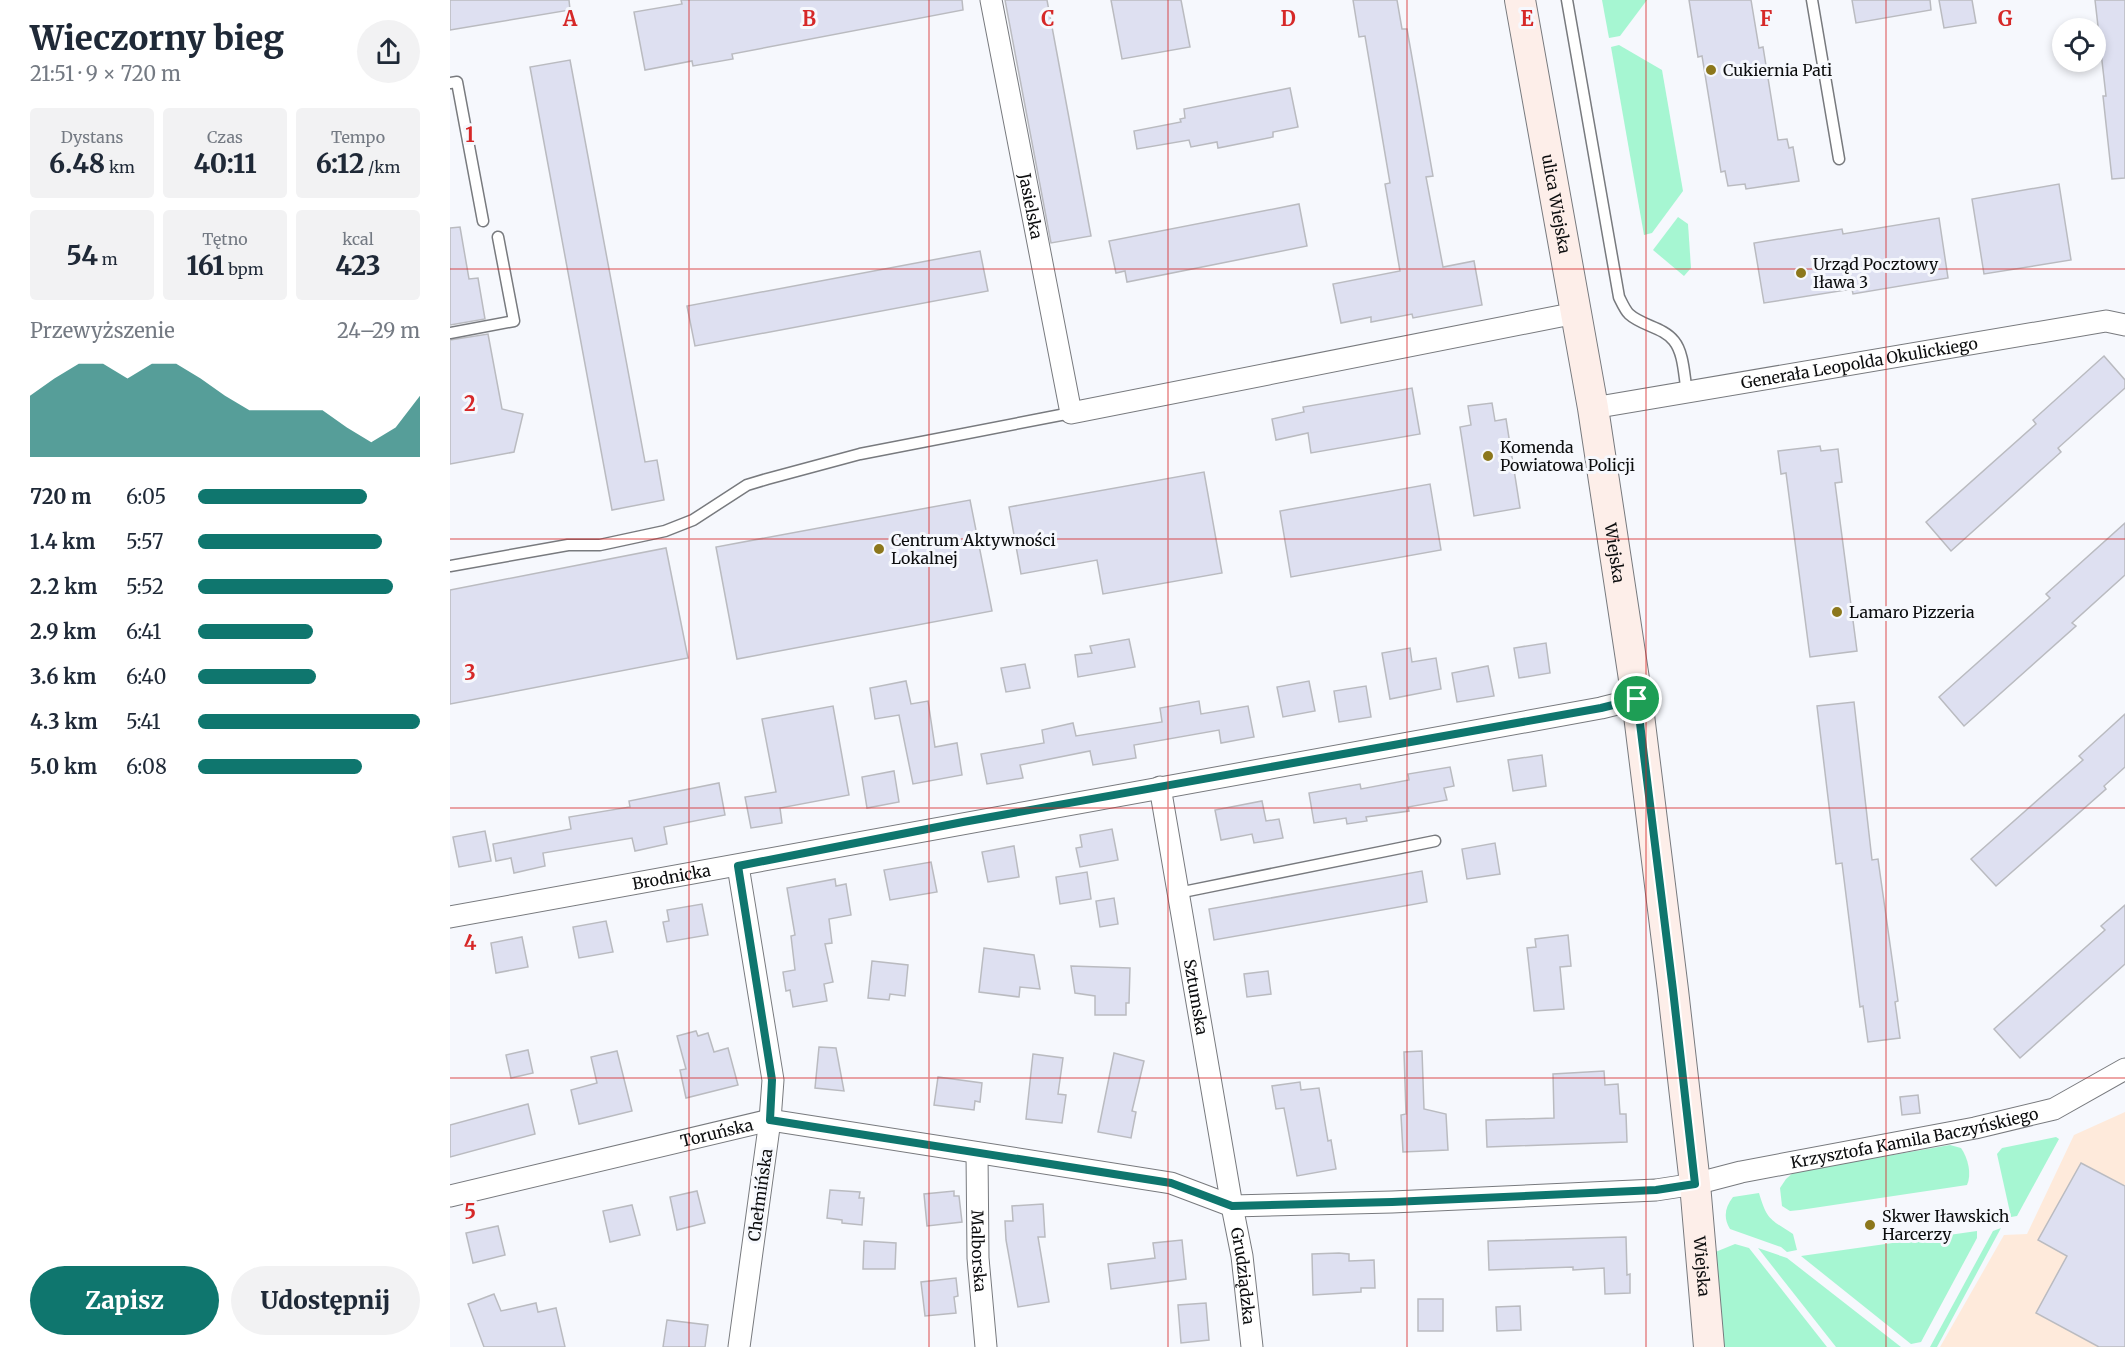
<!DOCTYPE html>
<html lang="pl">
<head>
<meta charset="utf-8">
<style>
  :root { --surface:#fff; --page:#f2f2f3; --text:#1f2937; --muted:#747a83; --accent:#0f766e }
  body { margin:0; font-family:Merriweather,serif; background:var(--page); color:var(--text); height:100vh; display:flex; flex-direction:column; font-size:22px; white-space:nowrap }
  * { box-sizing:border-box; margin:0 }
  p { font-size:20px; color:var(--muted) }
  .icon { flex:none; width:33px; height:33px; fill:none; stroke:currentColor; stroke-width:2; stroke-linecap:round; stroke-linejoin:round }
  .map { position:relative; flex:1; overflow:hidden }
  .drawer { display:flex; flex-direction:column; background:var(--surface); width:450px }
  .drawer>* { flex:none }
  .buttons { position:absolute; left:1602px; top:18px; display:grid; gap:12px }
  .buttons a { display:grid; place-items:center; width:54px; height:54px; border-radius:50%; background:var(--surface); box-shadow:0 3px 9px #0003; font-size:30px }
  .pin { position:absolute; display:grid; place-items:center; width:51px; height:51px; color:#fff; margin:-26px; border:3px solid #fff; border-radius:50%; box-shadow:0 2px 6px #0007 }
  .round { display:grid; place-items:center; flex:none; width:63px; height:63px; border-radius:32px; background:var(--page) }
  .headline { display:flex; align-items:center; justify-content:space-between; height:102px; padding:0 30px }
  h1 { font-size:33px; font-weight:800; line-height:45px }
  .metrics { display:grid; grid-template-columns:repeat(3,1fr); gap:9px; height:102px; padding:6px 30px }
  .metrics div { display:grid; align-content:center; border-radius:6px; background:var(--page); text-align:center }
  .metrics b { font-size:26px; font-weight:800 }
  .metrics small { font-size:16px; font-weight:400 }
  .metrics p { font-size:16px }
  .chart { height:168px; padding:12px 30px }
  .chart p { display:flex; justify-content:space-between }
  .chart svg { width:100%; height:108px; margin-top:6px; fill:var(--accent); opacity:.7 }
  .button { display:flex; gap:12px; margin-top:auto; padding:12px 30px }
  .button a { flex:1; height:69px; border-radius:36px; background:var(--accent); color:#fff; font-size:24px; font-weight:800; line-height:69px; text-align:center }
  .button a+a { background:var(--page); color:var(--text) }
  ul { padding:0 30px; list-style:none; font-size:20px }
  li { display:grid; grid-template-columns:96px 72px 1fr; align-items:center; height:45px }
  li i { height:15px; border-radius:8px; background:var(--accent) }
  main { display:flex; flex:1; min-height:0 }
  .map>svg:first-child { display:block }
</style>
</head>
<body>
<main>
<section class="drawer">
<div class="headline"><div><h1>Wieczorny bieg</h1><p>21:51 · 9 × 720 m</p></div><a class="round"><svg class="icon" aria-label="share" viewBox="0 0 24 24"><path d="M12 15V3M7 8l5-5 5 5M5 13v7h14v-7"/></svg></a></div>
<div class="metrics">
<div><p>Dystans</p><b>6.48<small> km</small></b></div>
<div><p>Czas</p><b>40:11</b></div>
<div><p>Tempo</p><b>6:12<small> /km</small></b></div>
</div>
<div class="metrics">
<div><b>54<small> m</small></b></div>
<div><p>Tętno</p><b>161<small> bpm</small></b></div>
<div><p>kcal</p><b>423</b></div>
</div>
<div class="chart"><p><span>Przewyższenie</span>24–29 m</p>
<svg viewBox="0 0 160 44" preserveAspectRatio="none"><path d="M0 44V19L10 12L20 6L30 6L40 12L50 6L60 6L70 12L80 19L90 25L100 25L110 25L120 25L130 32L140 38L150 32L160 19V44z"/></svg>
</div>
<ul>
<li><b>720 m</b>6:05<i style="width:76%"></i></li>
<li><b>1.4 km</b>5:57<i style="width:83%"></i></li>
<li><b>2.2 km</b>5:52<i style="width:88%"></i></li>
<li><b>2.9 km</b>6:41<i style="width:52%"></i></li>
<li><b>3.6 km</b>6:40<i style="width:53%"></i></li>
<li><b>4.3 km</b>5:41<i style="width:100%"></i></li>
<li><b>5.0 km</b>6:08<i style="width:74%"></i></li>
</ul>
<div class="button"><a>Zapisz</a><a>Udostępnij</a></div>
</section>
<div class="map">
<svg width="1675" height="1347" viewBox="0 0 1675 1347">
  <rect width="100%" height="100%" fill="#f6f8fd"/>
  <path fill="#feeadb" d="M 1675,1112 L 1675,1347 L 1490,1347 L 1554,1235 L 1577,1234 L 1624,1135 Z"/>
  <g fill="#a6f6d2">
    <path d="M 1152,0 L 1197,0 L 1170,36 L 1159,38 Z"/>
    <path d="M 1169,45 L 1212,70 L 1233,191 L 1202,233 L 1194,235 L 1161,47 Z"/>
    <path d="M 1228,217 L 1238,224 L 1241,268 L 1234,276 L 1203,250 Z"/>
    <path d="M 1606,1137 L 1609,1139 L 1567,1216 L 1561,1217 L 1547,1154 L 1552,1148 Z"/>
    <path d="M 1500,1145 L 1511,1148 C 1518,1158 1522,1174 1517,1185 L 1350,1210 L 1340,1211 L 1332,1206 L 1330,1188 L 1336,1179 L 1344,1172 Z"/>
    <path d="M 1309,1193 C 1317,1220 1320,1219 1343,1234 L 1347,1250 L 1337,1252 L 1331,1247 L 1280,1229 C 1273,1218 1275,1207 1283,1197 Z"/>
    <path d="M 1551,1228 L 1487,1347 L 1480,1347 L 1543,1231 Z"/>
    <path d="M 1527,1231 L 1527,1238 L 1471,1342 L 1461,1344 L 1351,1256 Z"/>
    <path d="M 1285,1244 L 1299,1248 L 1377,1347 L 1273,1347 L 1263,1253 Z"/>
    <path d="M 1308,1248 L 1337,1258 L 1451,1347 L 1386,1347 Z"/>
  </g>
  <g fill="#dee0f1" stroke="#babbc0" stroke-width="1.5">
    <path d="M 0,0 L 119,0 L 120,10 L 0,30 Z"/>
    <path d="M 231,0 L 512,0 L 513,10 L 282,54 L 283,59 L 243,66 L 242,61 L 195,70 L 184,12 L 232,4 Z"/>
    <path d="M 555,0 L 597,0 L 641,236 L 601,243 Z"/>
    <path d="M 661,0 L 731,0 L 740,47 L 672,59 Z"/>
    <path d="M 903,0 L 947,0 L 952,29 L 957,29 L 983,176 L 976,177 L 993,267 L 1024,261 L 1032,305 L 963,318 L 962,314 L 921,322 L 921,317 L 891,323 L 883,284 L 950,271 L 935,184 L 940,183 L 915,36 L 909,37 Z"/>
    <path d="M 1239,0 L 1301,0 L 1309,48 L 1313,47 L 1328,140 L 1337,139 L 1339,148 L 1343,147 L 1349,181 L 1296,189 L 1295,184 L 1278,186 L 1275,171 L 1271,172 L 1252,56 L 1248,57 Z"/>
    <path d="M 1402,0 L 1480,0 L 1481,10 L 1406,23 Z"/>
    <path d="M 1489,0 L 1522,0 L 1526,23 L 1494,28 Z"/>
    <path d="M 1645,0 L 1675,0 L 1675,178 L 1662,179 L 1653,96 L 1656,96 Z"/>
    <path d="M 120,60 L 195,462 L 207,460 L 214,500 L 162,510 L 80,67 Z"/>
    <path d="M 840,88 L 848,127 L 823,132 L 823,137 L 768,148 L 767,142 L 741,147 L 739,140 L 687,149 L 684,131 L 731,122 L 730,119 L 735,118 L 734,109 Z"/>
    <path d="M 1609,184 L 1621,260 L 1534,274 L 1522,199 Z"/>
    <path d="M 849,204 L 857,246 L 677,282 L 675,271 L 666,273 L 659,241 Z"/>
    <path d="M 1489,218 L 1498,278 L 1403,294 L 1402,289 L 1314,303 L 1304,243 L 1392,229 L 1393,234 Z"/>
    <path d="M 10,227 L 19,279 L 28,278 L 35,319 L 0,325 L 0,228 Z"/>
    <path d="M 530,251 L 538,291 L 245,346 L 237,306 Z"/>
    <path d="M 38,334 L 52,409 L 73,414 L 64,452 L 0,464 L 0,340 Z"/>
    <path d="M 1654,356 L 1675,380 L 1675,388 L 1608,448 L 1611,452 L 1501,551 L 1476,522 L 1586,424 L 1583,420 Z"/>
    <path d="M 962,388 L 970,434 L 861,453 L 858,433 L 826,440 L 822,419 L 854,412 L 853,407 Z"/>
    <path d="M 1042,403 L 1045,421 L 1056,419 L 1070,508 L 1024,516 L 1010,427 L 1021,425 L 1018,406 Z"/>
    <path d="M 1370,446 L 1371,451 L 1388,449 L 1392,482 L 1385,483 L 1407,651 L 1360,657 L 1336,473 L 1331,474 L 1328,451 Z"/>
    <path d="M 754,472 L 772,573 L 653,594 L 647,560 L 571,574 L 559,507 Z"/>
    <path d="M 980,484 L 991,550 L 841,577 L 830,511 Z"/>
    <path d="M 520,500 L 542,611 L 287,659 L 266,547 Z"/>
    <path d="M 1675,523 L 1675,575 L 1622,623 L 1626,626 L 1514,726 L 1489,697 L 1600,598 L 1596,594 Z"/>
    <path d="M 216,548 L 238,658 L 0,704 L 0,590 Z"/>
    <path d="M 679,639 L 685,667 L 628,677 L 625,655 L 642,653 L 640,646 Z"/>
    <path d="M 1096,643 L 1100,673 L 1069,678 L 1064,648 Z"/>
    <path d="M 960,648 L 962,662 L 986,658 L 991,689 L 940,699 L 932,653 Z"/>
    <path d="M 575,664 L 580,688 L 556,692 L 551,668 Z"/>
    <path d="M 1038,666 L 1044,696 L 1007,702 L 1002,673 Z"/>
    <path d="M 456,681 L 461,704 L 478,701 L 485,747 L 507,743 L 512,775 L 463,784 L 449,715 L 425,719 L 420,688 Z"/>
    <path d="M 859,681 L 865,711 L 833,717 L 827,687 Z"/>
    <path d="M 916,686 L 921,717 L 889,722 L 884,691 Z"/>
    <path d="M 749,701 L 751,714 L 798,706 L 804,737 L 771,743 L 769,730 L 684,745 L 686,758 L 643,765 L 640,751 L 570,765 L 573,778 L 537,784 L 531,754 L 594,743 L 592,730 L 623,723 L 626,736 L 712,722 L 710,708 Z"/>
    <path d="M 1404,702 L 1422,860 L 1428,859 L 1448,1001 L 1445,1002 L 1450,1038 L 1418,1042 L 1413,1006 L 1410,1007 L 1392,863 L 1386,864 L 1367,706 Z"/>
    <path d="M 383,706 L 399,795 L 330,808 L 332,823 L 301,828 L 295,797 L 326,792 L 312,719 Z"/>
    <path d="M 1675,714 L 1675,767 L 1654,786 L 1656,789 L 1546,886 L 1521,859 L 1633,760 L 1629,756 Z"/>
    <path d="M 1092,755 L 1096,786 L 1063,791 L 1058,760 Z"/>
    <path d="M 1000,767 L 1004,786 L 994,788 L 997,800 L 958,807 L 959,811 L 916,817 L 917,821 L 897,824 L 896,818 L 864,823 L 859,793 L 910,784 L 911,789 L 959,780 L 958,774 Z"/>
    <path d="M 444,771 L 449,802 L 417,808 L 412,777 Z"/>
    <path d="M 269,783 L 275,815 L 214,827 L 217,844 L 185,851 L 182,838 L 93,853 L 95,866 L 64,873 L 61,858 L 46,861 L 43,844 L 121,829 L 119,817 L 180,807 L 179,801 Z"/>
    <path d="M 812,801 L 816,821 L 829,819 L 833,838 L 804,843 L 802,834 L 771,840 L 765,810 Z"/>
    <path d="M 662,829 L 668,860 L 630,867 L 626,848 L 632,847 L 630,835 Z"/>
    <path d="M 35,831 L 41,861 L 9,867 L 3,837 Z"/>
    <path d="M 1045,843 L 1050,874 L 1017,879 L 1012,849 Z"/>
    <path d="M 564,846 L 569,877 L 538,882 L 532,852 Z"/>
    <path d="M 481,862 L 487,892 L 440,900 L 434,870 Z"/>
    <path d="M 972,871 L 977,902 L 764,940 L 759,909 Z"/>
    <path d="M 637,872 L 641,899 L 610,904 L 606,877 Z"/>
    <path d="M 385,879 L 386,886 L 396,884 L 401,915 L 379,919 L 382,943 L 375,944 L 383,982 L 374,984 L 377,1001 L 343,1007 L 340,990 L 336,991 L 333,972 L 345,970 L 341,936 L 345,935 L 337,888 Z"/>
    <path d="M 664,898 L 668,924 L 650,927 L 646,901 Z"/>
    <path d="M 252,904 L 258,935 L 217,942 L 213,922 L 219,921 L 217,910 Z"/>
    <path d="M 1675,905 L 1675,964 L 1570,1058 L 1544,1029 L 1655,930 L 1651,926 Z"/>
    <path d="M 156,921 L 163,952 L 129,958 L 123,927 Z"/>
    <path d="M 1118,935 L 1121,966 L 1110,967 L 1114,1009 L 1084,1011 L 1077,948 L 1086,947 L 1085,939 Z"/>
    <path d="M 72,937 L 78,967 L 46,973 L 41,943 Z"/>
    <path d="M 534,948 L 584,955 L 590,989 L 570,987 L 569,997 L 529,992 Z"/>
    <path d="M 422,961 L 458,965 L 455,996 L 440,994 L 439,1000 L 418,998 Z"/>
    <path d="M 621,966 L 680,968 L 679,1003 L 676,1003 L 676,1015 L 645,1015 L 645,996 L 625,993 Z"/>
    <path d="M 818,971 L 821,994 L 797,997 L 794,974 Z"/>
    <path d="M 246,1031 L 248,1036 L 258,1033 L 264,1052 L 278,1048 L 288,1085 L 236,1098 L 230,1070 L 236,1069 L 227,1036 Z"/>
    <path d="M 369,1047 L 386,1048 L 394,1091 L 365,1088 Z"/>
    <path d="M 78,1050 L 83,1073 L 61,1078 L 56,1055 Z"/>
    <path d="M 167,1051 L 182,1111 L 129,1124 L 121,1090 L 147,1083 L 141,1057 Z"/>
    <path d="M 972,1051 L 974,1109 L 996,1114 L 998,1150 L 953,1152 L 951,1115 L 956,1114 L 954,1052 Z"/>
    <path d="M 664,1053 L 694,1061 L 682,1111 L 686,1112 L 681,1138 L 648,1132 Z"/>
    <path d="M 583,1054 L 613,1058 L 608,1094 L 616,1095 L 612,1123 L 576,1119 Z"/>
    <path d="M 1154,1071 L 1155,1085 L 1168,1084 L 1170,1114 L 1176,1114 L 1177,1142 L 1037,1147 L 1036,1120 L 1104,1118 L 1103,1074 Z"/>
    <path d="M 488,1077 L 532,1083 L 530,1102 L 525,1101 L 524,1110 L 484,1105 Z"/>
    <path d="M 850,1082 L 851,1090 L 869,1088 L 878,1141 L 881,1140 L 886,1169 L 847,1176 L 834,1108 L 826,1109 L 822,1086 Z"/>
    <path d="M 1468,1095 L 1470,1113 L 1452,1115 L 1450,1097 Z"/>
    <path d="M 78,1104 L 85,1134 L 0,1157 L 0,1125 Z"/>
    <path d="M 1631,1163 L 1675,1186 L 1675,1347 L 1649,1347 L 1586,1313 L 1617,1256 L 1588,1240 Z"/>
    <path d="M 380,1190 L 410,1192 L 409,1198 L 414,1198 L 412,1225 L 392,1223 L 392,1220 L 377,1218 Z"/>
    <path d="M 247,1191 L 255,1223 L 227,1230 L 220,1197 Z"/>
    <path d="M 504,1191 L 504,1196 L 509,1196 L 512,1222 L 477,1226 L 474,1194 Z"/>
    <path d="M 593,1204 L 595,1237 L 588,1237 L 599,1302 L 568,1307 L 556,1240 L 555,1221 L 563,1221 L 562,1206 Z"/>
    <path d="M 182,1205 L 190,1235 L 160,1242 L 153,1211 Z"/>
    <path d="M 48,1226 L 55,1255 L 23,1263 L 16,1233 Z"/>
    <path d="M 1176,1237 L 1177,1275 L 1180,1274 L 1180,1293 L 1155,1294 L 1154,1268 L 1123,1270 L 1123,1267 L 1039,1270 L 1038,1241 Z"/>
    <path d="M 732,1240 L 736,1279 L 661,1289 L 658,1264 L 705,1258 L 703,1243 Z"/>
    <path d="M 414,1241 L 446,1243 L 445,1269 L 413,1269 Z"/>
    <path d="M 889,1253 L 899,1254 L 899,1261 L 924,1260 L 925,1288 L 911,1288 L 911,1292 L 863,1295 L 862,1254 Z"/>
    <path d="M 506,1278 L 508,1296 L 504,1297 L 506,1313 L 475,1316 L 471,1282 Z"/>
    <path d="M 44,1294 L 51,1311 L 86,1303 L 88,1312 L 106,1308 L 115,1347 L 34,1347 L 18,1304 Z"/>
    <rect x="968" y="1299" width="25" height="32"/>
    <path d="M 756,1303 L 759,1340 L 731,1343 L 728,1305 Z"/>
    <path d="M 1070,1306 L 1071,1330 L 1047,1331 L 1046,1307 Z"/>
    <path d="M 217,1320 L 258,1325 L 255,1347 L 213,1347 Z"/>
  </g>
  <g fill="none" stroke-linecap="round" stroke-linejoin="round">
    <defs>
      <g id="lane">
        <path d="M 1117,0 L 1169,297 C 1172,303 1175,310 1179,314 C 1192,326 1213,327 1224,341 C 1234,353 1234,377 1237,392"/>
        <path d="M 1362,0 L 1389,159"/>
        <path d="M 0,83 L 7,82 L 33,221"/>
        <path d="M 0,333 L 64,321 L 48,237"/>
        <path d="M 0,566 L 118,545 L 150,545 L 215,531 L 243,520 L 297,485 L 317,479 L 410,454 L 621,413"/>
        <path d="M 728,893 L 985,841"/>
      </g>
      <g id="street">
        <path id="s1" d="M 541,0 L 621,413 L 1126,313"/>
        <path id="s2" d="M 1143,408 L 1656,321 L 1675,325"/>
        <path id="s3" d="M 710,787 L 782,1206 L 792,1256 L 802,1347"/>
        <path d="M 288,866 L 323,1080 L 320,1120 L 289,1347"/>
        <path id="s4" d="M 0,917 L 1151,708 L 1187,699"/>
        <path id="s5" d="M 527,1153 L 528,1258 L 536,1347"/>
        <path id="s6" d="M 0,1196 L 320,1120 L 721,1183 L 782,1206 L 942,1202 L 1206,1190 L 1245,1184 L 1291,1172 L 1525,1128 L 1604,1109 L 1675,1069"/>
      </g>
      <g id="secondary">
        <path id="s7" d="M 1070,0 L 1143,408 L 1187,699 L 1223,990 L 1245,1184 L 1259,1347"/>
      </g>
    </defs>
    <use href="#lane" stroke="#787a7e" stroke-width="13"/>
    <use href="#street" stroke="#787a7e" stroke-width="23"/>
    <use href="#secondary" stroke="#787a7e" stroke-width="32"/>
    <use href="#lane" stroke="#fff" stroke-width="10"/>
    <use href="#street" stroke="#fff" stroke-width="21"/>
    <use href="#secondary" stroke="#fdeee9" stroke-width="30"/>
  </g>
  <g fill="none" stroke-linecap="round" stroke-linejoin="round">
    <defs>
      <path id="route" d="M 1187,699 L 1223,990 L 1245,1184 L 1206,1190 L 942,1202 L 782,1206 L 721,1183 L 320,1120 L 322,1080 L 288,866 L 513,822 L 1151,708 Z"/>
    </defs>
    <use href="#route" stroke="#fff" stroke-width="12"/>
    <use href="#route" stroke="#0f766e" stroke-width="8"/>
  </g>
  <path fill="none" stroke="#d62828" stroke-width="1.5" stroke-opacity="0.55" d="M 239,0 L 239,1347M 479,0 L 479,1347M 718,0 L 718,1347M 957,0 L 957,1347M 1196,0 L 1196,1347M 1436,0 L 1436,1347M 0,269 L 1675,269M 0,539 L 1675,539M 0,808 L 1675,808M 0,1078 L 1675,1078"/>
  <g fill="#8c771c" stroke="#f6f8fd" stroke-width="2">
    <circle cx="1261" cy="70" r="6"/>
    <circle cx="1351" cy="273" r="6"/>
    <circle cx="1038" cy="456" r="6"/>
    <circle cx="429" cy="549" r="6"/>
    <circle cx="1387" cy="612" r="6"/>
    <circle cx="1420" cy="1225" r="6"/>
  </g>
  <g text-anchor="middle" stroke-width="6" stroke-linejoin="round" paint-order="stroke">
    <g font-size="16" fill="#0c0d0e" stroke="#f6f8fd" text-anchor="start">
      <text x="1273" y="76">Cukiernia Pati</text>
      <text x="1363" y="270">Urząd Pocztowy<tspan x="1363" dy="18">Iława 3</tspan></text>
      <text x="1050" y="453">Komenda<tspan x="1050" dy="18">Powiatowa Policji</tspan></text>
      <text x="441" y="546">Centrum Aktywności<tspan x="441" dy="18">Lokalnej</tspan></text>
      <text x="1399" y="618">Lamaro Pizzeria</text>
      <text x="1432" y="1222">Skwer Iławskich<tspan x="1432" dy="18">Harcerzy</tspan></text>
    </g>
    <g font-size="16" fill="#0c0d0e" stroke="#f6f8fd">
      <text dy="6" stroke="none"><textPath href="#s7" startOffset="207">ulica Wiejska</textPath></text>
      <text dy="6" stroke="none"><textPath href="#s1" startOffset="210">Jasielska</textPath></text>
      <text dy="6" stroke="none"><textPath href="#s2" startOffset="270">Generała Leopolda Okulickiego</textPath></text>
      <text dy="6" stroke="none"><textPath href="#s7" startOffset="561">Wiejska</textPath></text>
      <text dy="6" stroke="none"><textPath href="#s4" startOffset="225">Brodnicka</textPath></text>
      <text dy="6" stroke="none"><textPath href="#s3" startOffset="213">Sztumska</textPath></text>
      <text dy="6" stroke="none"><textPath href="#s6" startOffset="274">Toruńska</textPath></text>
      <text dy="6" stroke="none"><textPath href="#s6" startOffset="1488">Krzysztofa Kamila Baczyńskiego</textPath></text>
      <text transform="translate(310 1195) rotate(-82)" y="6">Chełmińska</text>
      <text dy="6" stroke="none"><textPath href="#s5" startOffset="98">Malborska</textPath></text>
      <text dy="6" stroke="none"><textPath href="#s7" startOffset="1280">Wiejska</textPath></text>
      <text dy="6" stroke="none"><textPath href="#s3" startOffset="496">Grudziądzka</textPath></text>
    </g>
  </g>
  <g font-size="20" text-anchor="middle" font-weight="bold" fill="#d62828" stroke="#f6f8fd" stroke-width="6" stroke-linejoin="round" paint-order="stroke">
    <text x="120" y="26">A</text>
    <text x="359" y="26">B</text>
    <text x="598" y="26">C</text>
    <text x="838" y="26">D</text>
    <text x="1077" y="26">E</text>
    <text x="1316" y="26">F</text>
    <text x="1555" y="26">G</text>
    <text x="20" y="142">1</text>
    <text x="20" y="411">2</text>
    <text x="20" y="680">3</text>
    <text x="20" y="950">4</text>
    <text x="20" y="1219">5</text>
  </g>
</svg>
<div class="buttons">
<a><svg class="icon" aria-label="locate" viewBox="0 0 24 24"><circle cx="12" cy="12" r="6"/><path d="M12 2v4M12 18v4M2 12h4M18 12h4"/></svg></a>
</div>
<div class="pin" style="left:1187px;top:699px;background:#1e9e55"><svg class="icon" aria-label="arrive" viewBox="0 0 24 24"><path d="M6 21V4h12l-3 4 3 4H6"/></svg></div>
</div>
</main>
</body>
</html>
